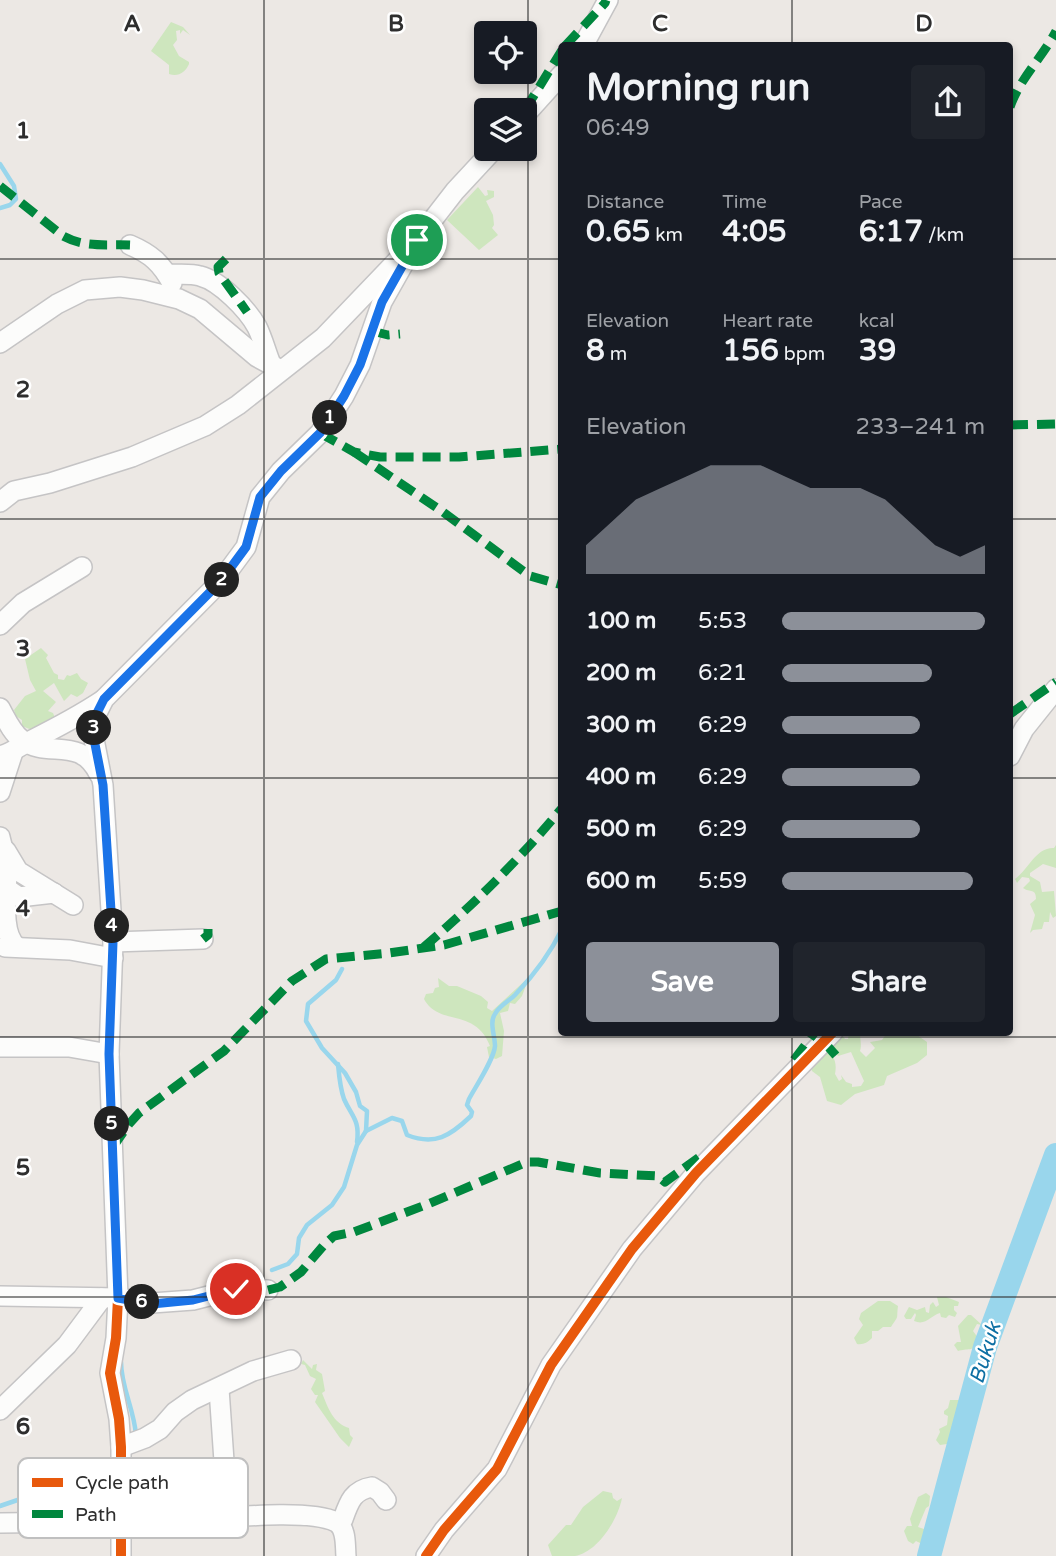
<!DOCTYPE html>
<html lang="en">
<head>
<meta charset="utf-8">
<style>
  :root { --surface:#171b24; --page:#20242c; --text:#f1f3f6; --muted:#9ea1a6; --accent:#8c9099 }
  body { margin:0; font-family:"Varela Round",sans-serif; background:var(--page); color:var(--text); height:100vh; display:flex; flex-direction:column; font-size:26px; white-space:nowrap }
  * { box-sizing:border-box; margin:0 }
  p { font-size:23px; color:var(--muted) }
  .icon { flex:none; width:38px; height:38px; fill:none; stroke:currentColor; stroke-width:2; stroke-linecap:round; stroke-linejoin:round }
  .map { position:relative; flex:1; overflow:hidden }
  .drawer { position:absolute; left:558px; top:42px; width:455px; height:994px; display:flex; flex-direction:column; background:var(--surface); border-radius:7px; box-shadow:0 4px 10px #0003 }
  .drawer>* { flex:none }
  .buttons { position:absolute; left:474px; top:21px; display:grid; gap:14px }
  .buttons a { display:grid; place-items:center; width:63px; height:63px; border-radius:7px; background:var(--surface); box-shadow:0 4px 10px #0003; font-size:35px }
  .pin { position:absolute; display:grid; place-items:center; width:60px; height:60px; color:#fff; margin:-30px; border:4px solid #fff; border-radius:50%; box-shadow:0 2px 7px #0007 }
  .km { position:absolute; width:35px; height:35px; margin:-18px; border-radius:50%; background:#222; color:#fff; font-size:19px; line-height:35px; text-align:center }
  .round { display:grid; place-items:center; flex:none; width:74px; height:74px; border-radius:7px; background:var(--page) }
  .headline { display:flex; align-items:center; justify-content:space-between; height:119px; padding:0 28px }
  h1 { font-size:38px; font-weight:800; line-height:52px }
  .metrics { display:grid; grid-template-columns:repeat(3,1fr); gap:10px; height:119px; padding:7px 28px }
  .metrics div { display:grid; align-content:center }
  .metrics b { font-size:30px; font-weight:800 }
  .metrics small { font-size:19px; font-weight:400 }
  .metrics p { font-size:19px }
  .chart { height:196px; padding:14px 28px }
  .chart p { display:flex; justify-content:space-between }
  .chart svg { width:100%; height:126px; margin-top:7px; fill:var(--accent); opacity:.7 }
  .action { display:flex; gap:14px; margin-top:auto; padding:14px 28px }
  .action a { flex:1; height:80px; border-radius:7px; background:var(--accent); color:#fff; font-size:28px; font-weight:800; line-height:80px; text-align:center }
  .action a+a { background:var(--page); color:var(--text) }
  ul { padding:0 28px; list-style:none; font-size:23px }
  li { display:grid; grid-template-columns:112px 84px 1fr; align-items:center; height:52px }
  li i { height:18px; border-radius:9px; background:var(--accent) }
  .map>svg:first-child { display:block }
</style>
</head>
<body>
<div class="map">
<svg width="1056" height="1556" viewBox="0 0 1056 1556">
  <rect width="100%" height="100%" fill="#ece8e4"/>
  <g fill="#cee6be">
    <path d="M 171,22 L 183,27 L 190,35 L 183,30 L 180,34 L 180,30 L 176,31 L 177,40 L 173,45 L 179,56 L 189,62 L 189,64 C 185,73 178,77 169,74 L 169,65 L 151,51 Z"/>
    <path d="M 478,187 L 485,196 L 488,195 L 487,190 L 494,191 L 494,197 L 486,201 L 493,215 L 494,225 L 492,228 L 498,235 L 479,250 L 447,220 Z"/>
    <path d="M 41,648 L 48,655 L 46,658 L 54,673 L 58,675 L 58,679 L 64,680 L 67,675 L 70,676 L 77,673 L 81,679 L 88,683 L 83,693 L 77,697 L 71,694 L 64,701 L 54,683 L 43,691 L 56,702 L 48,711 L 53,713 L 55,718 L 32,730 L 22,726 L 22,720 L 16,716 L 14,710 L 25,696 L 36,691 L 30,680 L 25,659 Z"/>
    <path d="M 1056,845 L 1056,868 L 1043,864 L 1030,873 L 1030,876 L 1040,882 L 1042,892 L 1054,891 L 1056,916 L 1053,918 L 1050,912 L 1049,922 L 1044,922 L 1042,929 L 1033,930 L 1030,933 L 1035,915 L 1030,904 L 1036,899 C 1036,888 1030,893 1023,888 L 1030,881 L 1029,878 L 1022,877 L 1017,883 L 1015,879 C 1029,869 1036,847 1054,848 Z"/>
    <path d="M 529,977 L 522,996 L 515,1004 L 510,1003 L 508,1011 L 500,1013 L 504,1031 L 502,1056 L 496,1059 L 489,1057 L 487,1047 L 490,1046 C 475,1007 439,1027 424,999 L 426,994 L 433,993 L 435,988 L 439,987 L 438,978 L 449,986 L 457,986 L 481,996 L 488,1002 L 487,1008 L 492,1011 Z"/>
    <path d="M 849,1033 L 867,1033 L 866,1036 L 860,1033 C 860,1039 862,1046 860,1051 L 866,1057 L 875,1048 L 870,1042 L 882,1040 L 887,1033 L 914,1033 L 927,1042 L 927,1055 L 917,1063 L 887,1076 L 884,1085 L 855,1094 L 841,1105 L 827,1101 L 820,1077 L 812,1071 L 811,1067 L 828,1050 C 835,1057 837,1065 835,1074 L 839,1081 L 842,1079 L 841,1075 L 846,1082 L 852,1084 L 852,1087 L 861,1086 L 864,1081 L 851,1052 L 838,1056 L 832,1045 L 842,1035 L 845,1039 L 848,1039 Z"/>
    <path d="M 937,1297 L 946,1297 L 959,1302 L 958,1306 L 954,1306 L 954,1310 L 957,1313 L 955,1317 L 949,1315 L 946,1318 L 941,1317 L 940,1313 C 930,1316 926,1326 914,1321 L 916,1315 L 915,1313 L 911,1319 L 906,1319 L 904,1316 L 909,1307 L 917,1310 L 925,1307 L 926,1312 L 929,1313 L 930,1305 L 933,1302 L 936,1307 L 939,1305 Z"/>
    <path d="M 878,1301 L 890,1301 L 898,1306 C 896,1321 900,1313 891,1327 L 883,1327 L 878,1331 L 872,1331 L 872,1338 C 867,1343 863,1345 857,1344 L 854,1338 L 863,1325 L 859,1319 L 861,1313 Z"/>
    <path d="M 968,1315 L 971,1315 L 982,1325 L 977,1324 L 973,1331 L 981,1342 C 973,1352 967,1348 958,1351 L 954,1345 L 957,1342 L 961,1342 L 958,1326 Z"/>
    <path d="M 303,1360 L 312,1369 L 313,1365 L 317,1364 L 316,1370 L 322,1374 L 325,1391 L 322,1393 C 328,1408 333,1423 349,1428 L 350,1435 L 353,1438 L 349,1447 L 340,1438 L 315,1402 L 318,1395 L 315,1395 L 311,1389 L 316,1379 L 310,1376 L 305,1365 L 301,1364 Z"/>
    <path d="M 950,1400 L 959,1400 L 963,1403 L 961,1408 L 964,1412 L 961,1414 L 963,1426 L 953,1432 L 953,1438 L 948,1441 L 947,1444 L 940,1445 L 936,1440 L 940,1432 L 939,1429 L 947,1425 L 948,1416 L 944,1414 L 944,1411 L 948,1408 Z"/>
    <path d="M 603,1491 L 612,1493 L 613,1498 L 617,1501 L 622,1498 C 618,1519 598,1552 575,1556 C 568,1556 559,1556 552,1556 L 548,1545 L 566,1525 L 571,1525 L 583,1507 Z"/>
    <path d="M 926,1493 L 930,1496 L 929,1506 L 926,1508 L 918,1527 L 927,1530 L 931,1538 L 922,1544 L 916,1541 L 913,1544 L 908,1541 L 904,1531 L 907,1526 L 912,1526 L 910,1519 L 918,1497 Z"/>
  </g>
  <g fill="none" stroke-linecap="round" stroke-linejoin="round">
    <g stroke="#99d6ec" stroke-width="4.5">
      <path d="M 0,164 L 14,186 L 16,199 L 10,205 L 0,208"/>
      <path d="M 338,1064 C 339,1075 340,1088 344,1099 C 352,1117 360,1120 357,1142"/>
      <path d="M 366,1131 L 392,1118 L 402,1121 L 407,1135 C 435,1146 450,1136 471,1116 L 472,1112 L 467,1105 L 469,1099 C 476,1086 494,1059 495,1046 C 495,1036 489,1022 495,1014 C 499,1006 509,1001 515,995 C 533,976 551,952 562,929"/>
      <path d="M 272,1270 L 288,1264 L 297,1254 L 299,1238 L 307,1225 L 332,1205 L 344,1187 L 357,1145 L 366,1131 L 367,1111 L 360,1106 L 356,1092 L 345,1073 L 322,1048 L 306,1021 L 308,1004 L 336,980 L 342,969"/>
      <path d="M 121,1362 C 121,1387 134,1409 136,1435"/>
      <path d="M 0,1506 L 44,1491 L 90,1484 L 116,1470"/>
    </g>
    <path stroke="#99d6ec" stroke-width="24" d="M 929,1556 L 985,1347 L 1056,1155"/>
    <defs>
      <g id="minor">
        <path d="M 583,46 L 608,0"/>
        <path d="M 525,115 L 562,74"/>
        <path d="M 130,245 C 151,254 161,263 172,283"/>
        <path d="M 167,274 C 177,275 190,273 200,276 C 220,281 248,310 257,327 C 263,339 266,352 271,364"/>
        <path d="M 0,343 L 57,304 L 85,290 L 120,287 L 143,290 L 179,299 L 200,309 L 257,357 L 281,370"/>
        <path d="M 0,502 L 14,491 L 50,483 L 132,457 L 205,426 L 238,405 L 323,338 L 417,240 L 455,191 L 494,149"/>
        <path d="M 0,625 L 23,603 L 82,567"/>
        <path d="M 0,708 C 6,719 12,733 22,740 C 48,759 80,735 99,774"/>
        <path d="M 0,756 C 12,753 19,746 30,741 C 56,728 79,716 103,700"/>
        <path d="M 1010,756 L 1024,729 L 1056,689"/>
        <path d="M 0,792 L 13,752"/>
        <path d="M 0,837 C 2,847 7,859 7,870 C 7,894 0,933 17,947"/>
        <path d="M 6,851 L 18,871 L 73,905"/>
        <path d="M 6,888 L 19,897 L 54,893"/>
        <path d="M 113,942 L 203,939"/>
        <path d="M 5,947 L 70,950 L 113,958"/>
        <path d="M 0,1047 L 69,1047 L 109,1054"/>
        <path d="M 0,1296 L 118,1298 L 152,1303 L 193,1300 L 236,1289 L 268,1290"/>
        <path d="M 219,1389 L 228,1519"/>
        <path d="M 0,1410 L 67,1345 L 102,1298"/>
        <path d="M 121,1447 L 145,1438 L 160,1429 L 175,1412 L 192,1400 L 253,1371 L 291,1360"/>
        <path d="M 343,1519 C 349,1502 353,1490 372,1487 L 380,1492 L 386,1500"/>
        <path d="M 0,1523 C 57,1522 114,1522 171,1521 C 208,1520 306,1507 336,1522 C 347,1528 345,1545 346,1556"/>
        <path d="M 121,1556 L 121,1447 L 119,1419 L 110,1373 L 116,1338 L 118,1298 L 109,1054 L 113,942 L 103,785 L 93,734 L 95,717 L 104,699 L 221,581 L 246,547 L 260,497 L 281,471 L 320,433 L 344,396 L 360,365 L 382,302 L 417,240"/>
        <path d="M 426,1556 L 444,1530 L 497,1469 L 551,1365 L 632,1249 L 696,1173 L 833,1032"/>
      </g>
    </defs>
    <use href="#minor" stroke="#c5c4c5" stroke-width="22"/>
    <use href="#minor" stroke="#fcfcfb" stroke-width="19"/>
    <g stroke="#00873e" stroke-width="9" stroke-dasharray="18 9" stroke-linecap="butt">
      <path d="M 565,46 L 605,3 L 606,0"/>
      <path d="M 1010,107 C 1020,78 1042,58 1056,31"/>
      <path d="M 525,110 L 562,50"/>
      <path d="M 0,186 L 63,236 C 85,248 106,244 130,245"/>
      <path d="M 226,259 L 218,267 L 219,273 L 247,312"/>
      <path d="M 372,331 L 388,335 L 400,334"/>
      <path d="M 1010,425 L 1056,424"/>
      <path d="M 320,433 L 354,452 L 380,457 L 459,457 L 562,449"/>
      <path d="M 354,452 L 443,512 L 530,576 L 562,585"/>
      <path d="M 1010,714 L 1056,682"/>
      <path d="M 203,939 L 208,935 L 208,929"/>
      <path d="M 424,947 C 474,904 520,859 562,808"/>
      <path d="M 824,1042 L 838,1058"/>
      <path d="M 794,1060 L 815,1032"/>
      <path d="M 113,1147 L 129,1124 L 139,1113 L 224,1051 L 292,981 L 326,959 L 389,953 L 444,945 L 562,911"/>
      <path d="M 268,1290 L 280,1287 L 301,1272 L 324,1245 L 334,1236 L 354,1232 L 428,1204 L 527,1162 L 538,1162 L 600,1173 L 658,1176 L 665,1182 L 701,1156"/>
    </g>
    <defs>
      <g id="cycleway">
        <path d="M 121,1556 L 121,1447 L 119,1419 L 110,1373 L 116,1338 L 118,1298 L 109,1054 L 113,942 L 103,785 L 93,734 L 95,717 L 104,699 L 221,581 L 246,547 L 260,497 L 281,471 L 320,433 L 344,396 L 360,365 L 382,302 L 417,240"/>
        <path d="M 426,1556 L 444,1530 L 497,1469 L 551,1365 L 632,1249 L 696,1173 L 833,1032"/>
      </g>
    </defs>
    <use href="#cycleway" stroke="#fff" stroke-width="15"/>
    <use href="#cycleway" stroke="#e8590c" stroke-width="10"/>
  </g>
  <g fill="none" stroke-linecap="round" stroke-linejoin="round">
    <defs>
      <path id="route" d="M 236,1289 L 193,1300 L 152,1304 L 118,1298 L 109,1054 L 113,942 L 103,785 L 93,734 L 95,717 L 104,699 L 221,581 L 246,547 L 260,497 L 281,471 L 320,433 L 344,396 L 360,365 L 382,302 L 417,240"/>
    </defs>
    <use href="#route" stroke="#fff" stroke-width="14"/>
    <use href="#route" stroke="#1a73e8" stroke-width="9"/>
  </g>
  <path fill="none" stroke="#2e2e2e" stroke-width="2" stroke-opacity="0.55" d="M 264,0 L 264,1556M 528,0 L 528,1556M 792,0 L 792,46M 0,259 L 562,259M 1010,259 L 1056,259M 0,519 L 562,519M 1010,519 L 1056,519M 0,778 L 562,778M 1010,778 L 1056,778M 792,1032 L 792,1556M 0,1037 L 1056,1037M 0,1297 L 1056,1297"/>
  <g text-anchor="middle" stroke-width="5" stroke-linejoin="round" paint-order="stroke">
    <g font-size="21" font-style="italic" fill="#0d6fa3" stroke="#fff">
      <text transform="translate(985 1353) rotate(-73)" y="7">Bukuk</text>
    </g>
  </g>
  <rect x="18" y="1458" width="230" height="80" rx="10" fill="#fff" stroke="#c0c0c0" stroke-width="2"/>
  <rect x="32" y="1478" width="31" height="9" fill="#e8590c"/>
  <rect x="32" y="1510" width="31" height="8" fill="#00873e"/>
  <g font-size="19" fill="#2e2e2e">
    <text x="75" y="1489">Cycle path</text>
    <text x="75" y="1521">Path</text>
  </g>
  <g font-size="23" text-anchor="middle" font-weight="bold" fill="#2e2e2e" stroke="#fff" stroke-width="5" stroke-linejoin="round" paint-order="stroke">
    <text x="132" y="31">A</text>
    <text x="396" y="31">B</text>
    <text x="660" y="31">C</text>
    <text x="924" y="31">D</text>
    <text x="23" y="138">1</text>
    <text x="23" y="397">2</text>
    <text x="23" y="656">3</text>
    <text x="23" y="916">4</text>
    <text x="23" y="1175">5</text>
    <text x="23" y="1434">6</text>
  </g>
</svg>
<div class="buttons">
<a><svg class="icon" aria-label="locate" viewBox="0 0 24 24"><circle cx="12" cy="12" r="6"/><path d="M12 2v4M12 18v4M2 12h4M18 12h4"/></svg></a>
<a><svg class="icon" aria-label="layers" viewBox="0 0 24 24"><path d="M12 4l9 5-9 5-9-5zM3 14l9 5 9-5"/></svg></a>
</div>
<div class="pin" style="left:417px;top:240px;background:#1e9e55"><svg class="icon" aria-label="arrive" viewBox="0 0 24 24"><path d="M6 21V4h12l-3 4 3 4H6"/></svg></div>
<div class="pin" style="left:236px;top:1289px;background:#d93025"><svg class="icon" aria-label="check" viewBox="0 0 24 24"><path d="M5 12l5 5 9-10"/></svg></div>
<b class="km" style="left:330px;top:418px">1</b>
<b class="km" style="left:222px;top:580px">2</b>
<b class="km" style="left:94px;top:728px">3</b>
<b class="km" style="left:112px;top:926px">4</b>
<b class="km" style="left:112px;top:1124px">5</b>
<b class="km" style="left:142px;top:1302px">6</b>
<section class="drawer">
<div class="headline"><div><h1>Morning run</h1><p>06:49</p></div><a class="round"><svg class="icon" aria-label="share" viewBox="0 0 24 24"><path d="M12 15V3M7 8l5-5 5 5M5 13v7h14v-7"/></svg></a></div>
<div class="metrics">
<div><p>Distance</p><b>0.65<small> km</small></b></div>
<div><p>Time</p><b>4:05</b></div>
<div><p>Pace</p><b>6:17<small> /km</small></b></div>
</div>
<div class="metrics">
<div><p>Elevation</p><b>8<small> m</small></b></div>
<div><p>Heart rate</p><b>156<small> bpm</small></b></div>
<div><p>kcal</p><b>39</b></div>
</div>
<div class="chart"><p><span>Elevation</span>233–241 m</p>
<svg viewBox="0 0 160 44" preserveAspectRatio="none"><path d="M0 44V34L10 26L20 18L30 14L40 10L50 6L60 6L70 6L80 10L90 14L100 14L110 14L120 18L130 26L140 34L150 38L160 34V44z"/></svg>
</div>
<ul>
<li><b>100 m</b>5:53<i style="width:100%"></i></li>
<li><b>200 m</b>6:21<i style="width:74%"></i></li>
<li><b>300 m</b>6:29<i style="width:68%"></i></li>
<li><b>400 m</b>6:29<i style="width:68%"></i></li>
<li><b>500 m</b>6:29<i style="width:68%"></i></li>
<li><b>600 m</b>5:59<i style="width:94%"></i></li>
</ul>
<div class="action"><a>Save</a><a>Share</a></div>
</section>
</div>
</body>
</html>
